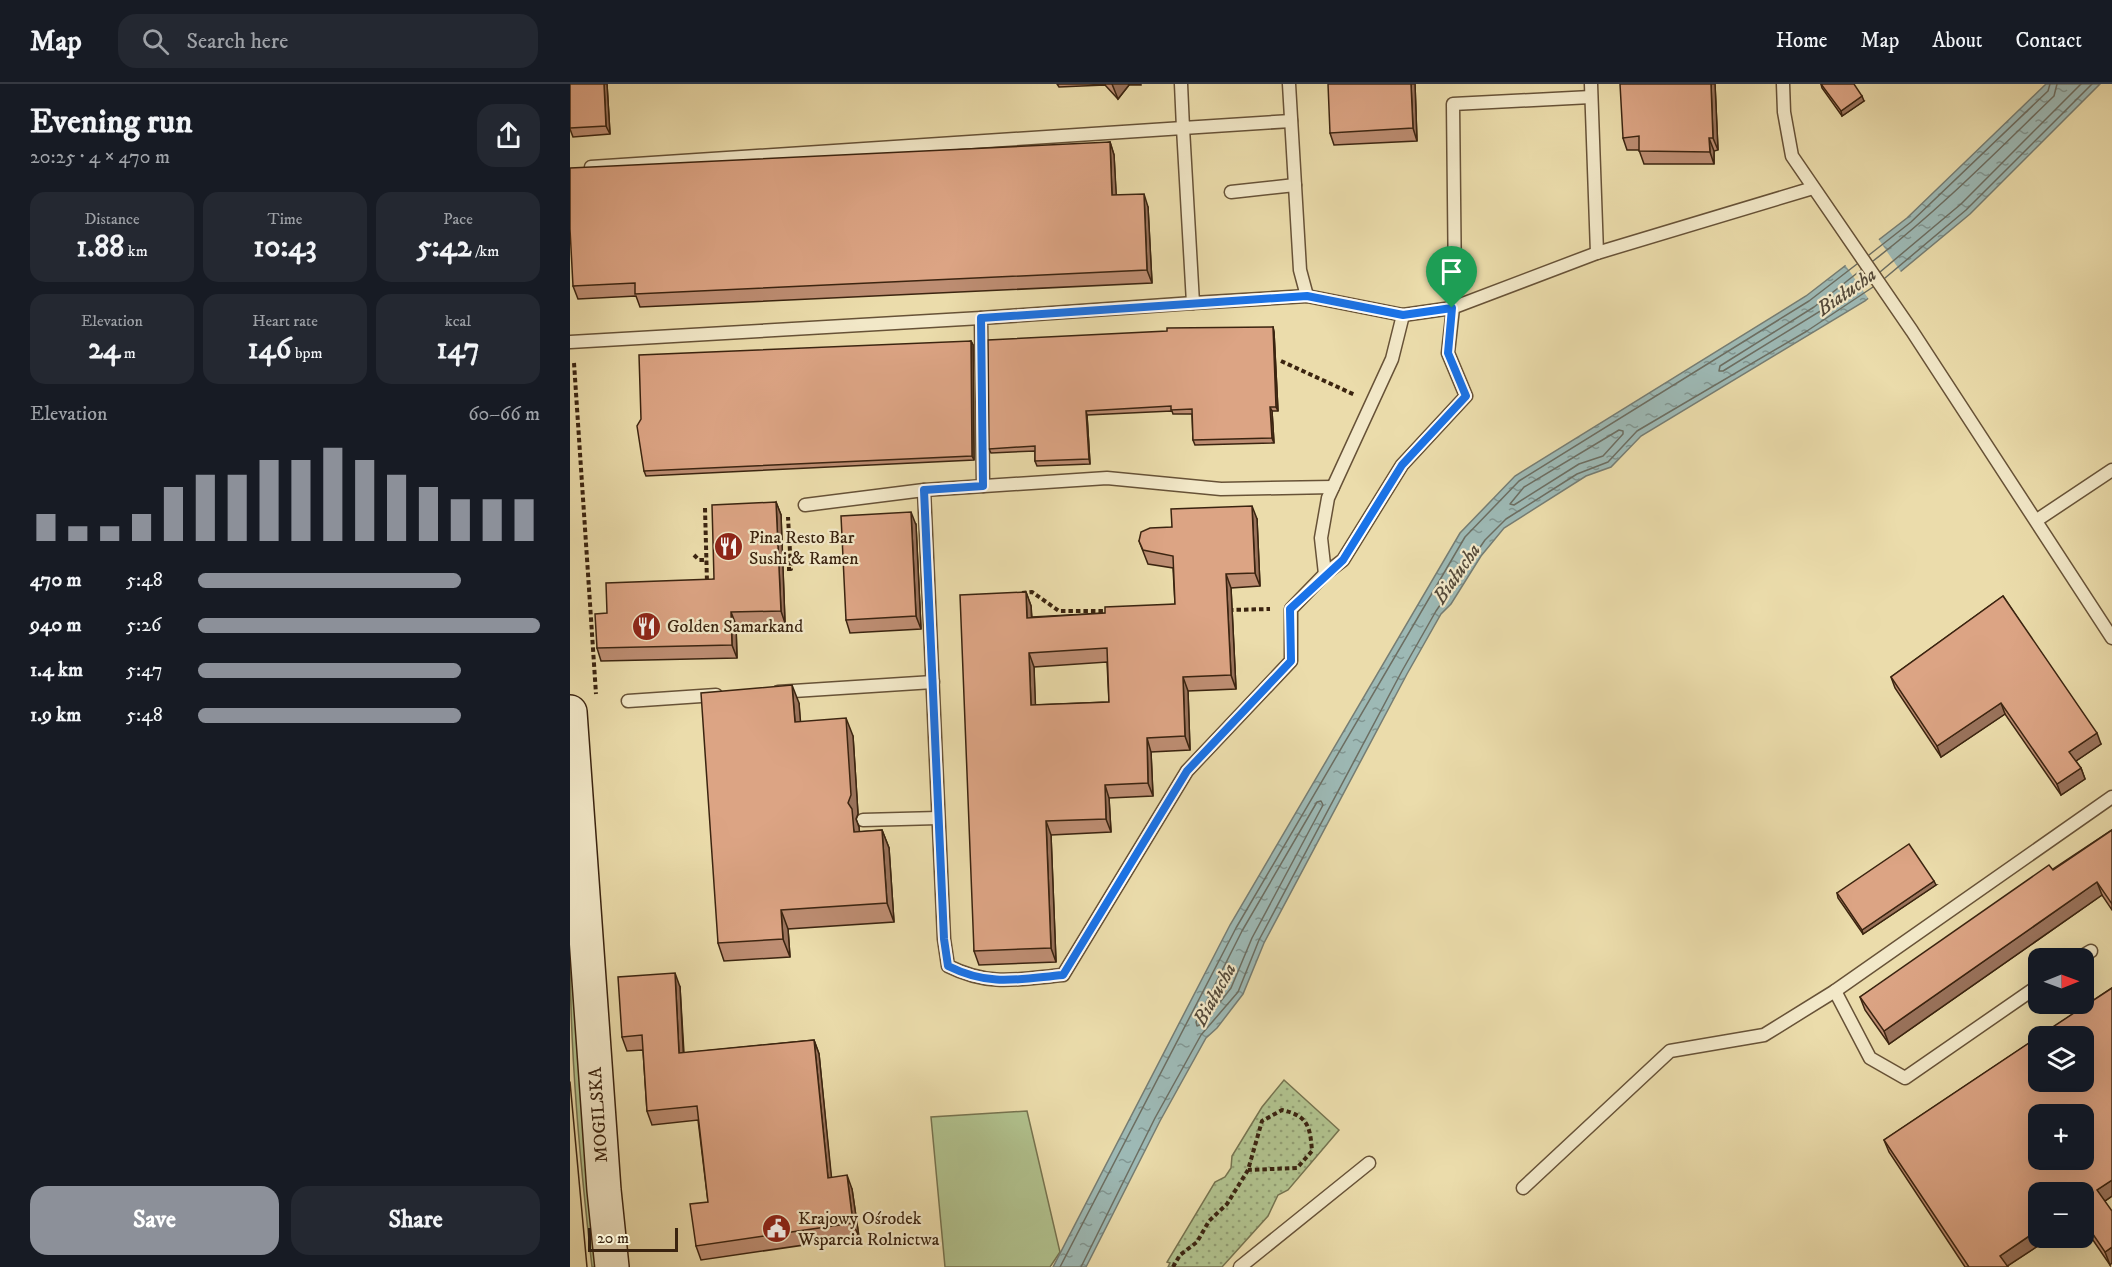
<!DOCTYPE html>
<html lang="en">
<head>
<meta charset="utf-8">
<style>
  :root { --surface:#171b24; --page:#242831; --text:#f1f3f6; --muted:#9ea1a6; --line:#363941; --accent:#8c9099 }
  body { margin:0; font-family:"IM FELL DW Pica",serif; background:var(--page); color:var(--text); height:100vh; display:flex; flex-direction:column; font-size:22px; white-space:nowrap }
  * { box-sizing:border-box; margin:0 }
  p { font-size:20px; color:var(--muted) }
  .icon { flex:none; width:33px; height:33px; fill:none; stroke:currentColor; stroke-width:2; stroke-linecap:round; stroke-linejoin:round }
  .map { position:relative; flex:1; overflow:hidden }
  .panel { display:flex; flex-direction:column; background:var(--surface); width:570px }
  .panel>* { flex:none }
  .needle { width:39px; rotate:89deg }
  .fabs { position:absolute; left:1458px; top:864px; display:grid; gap:12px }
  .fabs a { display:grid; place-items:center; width:66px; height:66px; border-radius:12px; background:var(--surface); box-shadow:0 6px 24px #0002; font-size:30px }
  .scale { position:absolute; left:18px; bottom:15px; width:90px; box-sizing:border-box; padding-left:6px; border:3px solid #3b2410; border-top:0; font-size:16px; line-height:21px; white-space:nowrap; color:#3b2410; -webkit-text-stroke:4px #f2e8c8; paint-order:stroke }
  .pin { position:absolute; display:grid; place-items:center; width:51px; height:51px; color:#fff; margin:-62px -26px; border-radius:50% 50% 50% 0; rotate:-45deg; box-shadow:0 0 6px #0007 }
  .pin .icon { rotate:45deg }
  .round { display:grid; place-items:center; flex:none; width:63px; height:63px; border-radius:18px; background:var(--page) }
  .summary { display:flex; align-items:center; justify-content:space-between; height:102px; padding:0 30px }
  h1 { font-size:33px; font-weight:700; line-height:45px }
  .metrics { display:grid; grid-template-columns:repeat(3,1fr); gap:9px; height:102px; padding:6px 30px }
  .metrics div { display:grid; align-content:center; border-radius:15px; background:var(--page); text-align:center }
  .metrics b { font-size:30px; font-weight:700 }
  .metrics small { font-size:16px; font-weight:400 }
  .metrics p { font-size:16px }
  .chart { height:168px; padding:12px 30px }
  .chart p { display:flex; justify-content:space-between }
  .chart svg { width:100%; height:108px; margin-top:6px; stroke:var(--accent); stroke-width:6 }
  .action { display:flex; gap:12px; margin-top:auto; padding:12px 30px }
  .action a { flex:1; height:69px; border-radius:18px; background:var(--accent); color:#fff; font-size:24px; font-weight:700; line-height:69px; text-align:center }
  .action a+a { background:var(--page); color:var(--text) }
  ul { padding:0 30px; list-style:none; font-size:20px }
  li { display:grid; grid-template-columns:96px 72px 1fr; align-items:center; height:45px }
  li i { height:15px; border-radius:8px; background:var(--accent) }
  header { display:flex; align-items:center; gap:36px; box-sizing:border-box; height:84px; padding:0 30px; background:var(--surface); border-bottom:2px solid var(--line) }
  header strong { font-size:28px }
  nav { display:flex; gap:33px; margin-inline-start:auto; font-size:21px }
  .search { width:420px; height:54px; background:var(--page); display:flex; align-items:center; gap:15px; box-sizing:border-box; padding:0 21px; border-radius:18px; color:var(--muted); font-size:22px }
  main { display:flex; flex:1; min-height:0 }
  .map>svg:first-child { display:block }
</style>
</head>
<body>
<header>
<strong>Map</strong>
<div class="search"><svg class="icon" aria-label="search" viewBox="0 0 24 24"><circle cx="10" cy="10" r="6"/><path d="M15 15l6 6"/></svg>Search here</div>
<nav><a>Home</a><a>Map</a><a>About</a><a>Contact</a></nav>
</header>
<main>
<section class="panel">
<div class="summary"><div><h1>Evening run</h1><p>20:25 · 4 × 470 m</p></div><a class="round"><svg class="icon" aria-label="share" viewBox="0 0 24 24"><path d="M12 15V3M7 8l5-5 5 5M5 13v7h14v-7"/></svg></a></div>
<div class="metrics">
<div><p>Distance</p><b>1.88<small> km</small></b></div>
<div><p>Time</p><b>10:43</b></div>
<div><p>Pace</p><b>5:42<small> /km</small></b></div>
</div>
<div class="metrics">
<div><p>Elevation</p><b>24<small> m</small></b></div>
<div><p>Heart rate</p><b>146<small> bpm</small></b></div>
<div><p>kcal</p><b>147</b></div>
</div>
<div class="chart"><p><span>Elevation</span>60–66 m</p>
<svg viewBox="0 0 160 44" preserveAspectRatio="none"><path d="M5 44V33M15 44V38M25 44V38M35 44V33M45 44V22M55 44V17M65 44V17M75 44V11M85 44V11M95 44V6M105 44V11M115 44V17M125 44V22M135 44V27M145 44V27M155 44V27"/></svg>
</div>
<ul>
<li><b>470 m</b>5:48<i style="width:77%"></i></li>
<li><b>940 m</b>5:26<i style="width:100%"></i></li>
<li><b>1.4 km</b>5:47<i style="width:77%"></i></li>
<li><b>1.9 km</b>5:48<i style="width:77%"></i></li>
</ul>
<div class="action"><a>Save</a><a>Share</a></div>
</section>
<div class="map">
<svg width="1542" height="1183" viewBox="0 0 1542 1183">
  <defs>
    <pattern id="park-dots" width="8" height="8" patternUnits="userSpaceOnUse" patternTransform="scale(1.5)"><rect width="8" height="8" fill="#b1c28e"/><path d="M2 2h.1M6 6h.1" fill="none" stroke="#919d73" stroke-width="1.8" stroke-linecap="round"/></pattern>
    <pattern id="water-ripples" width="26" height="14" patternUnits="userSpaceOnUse" patternTransform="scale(1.5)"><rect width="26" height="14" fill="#9db9b5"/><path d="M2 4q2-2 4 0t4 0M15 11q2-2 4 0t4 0" fill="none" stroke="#819692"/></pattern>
  </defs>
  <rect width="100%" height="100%" fill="#ebdcab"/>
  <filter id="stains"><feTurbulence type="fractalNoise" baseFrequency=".00333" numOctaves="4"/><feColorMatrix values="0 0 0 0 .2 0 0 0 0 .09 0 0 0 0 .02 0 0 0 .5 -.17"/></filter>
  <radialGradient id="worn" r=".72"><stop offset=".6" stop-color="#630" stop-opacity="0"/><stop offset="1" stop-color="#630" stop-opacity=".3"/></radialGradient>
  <g fill="#b1c28e" stroke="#76734f" stroke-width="1.5">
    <path d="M 0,865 L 16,1073 L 27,1183 L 22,1183 C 10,1077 0,972 0,865 Z"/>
    <path d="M 457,1027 L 490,1168 L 480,1183 L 375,1183 L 361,1033 Z"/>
  </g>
  <path fill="url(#park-dots)" stroke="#76734f" stroke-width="1.5" d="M 714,996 L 769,1046 L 718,1106 L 708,1111 L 698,1132 L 652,1183 L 598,1183 L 600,1179 L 597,1178 L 645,1098 L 655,1093 L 661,1084 L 662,1072 L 692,1023 Z"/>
  <path fill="url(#water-ripples)" stroke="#767d73" stroke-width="1.5" d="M 1476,0 L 1530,0 L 1400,130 L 1295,217 L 1071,352 L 1041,383 L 1016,392 L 934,444 L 911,472 L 881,520 L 871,530 L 837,590 L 694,859 L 673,910 L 647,944 L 636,954 L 590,1037 L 516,1183 L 483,1183 L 660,841 L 890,449 L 945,392 L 1236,212 L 1337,134 Z"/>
  <path fill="#ebdcab" d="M 1307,153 L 1333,191 L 1300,217 L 1274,179 Z"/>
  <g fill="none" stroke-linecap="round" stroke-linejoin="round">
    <g stroke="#6c6e62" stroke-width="1.5">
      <path d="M 1299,171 L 1341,138 L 1478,7 L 1480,0"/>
      <path d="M 1303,177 C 1368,127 1425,69 1484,12 L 1487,0"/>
      <path d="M 1291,186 L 1244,223 L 1150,282 L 1149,287 L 1153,287 L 1299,197"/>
      <path d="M 1310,188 L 1391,120 L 1511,0"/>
      <path d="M 1315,194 L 1396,126 L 1522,0"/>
      <path d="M 1049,346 L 1053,347 L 1053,350 L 1033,372 L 1009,380 L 944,421 L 940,420 L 954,403 Z"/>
      <path d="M 751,717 L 753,721 L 682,854 L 661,904 L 634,939 L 627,942 L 626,938 L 672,847 L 747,718 Z"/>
      <path d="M 490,1183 L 666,844 L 895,453 L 949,397 L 1239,217 L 1287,180"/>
      <path d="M 511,1183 L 585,1034 L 631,951 L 668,908 L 689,856 L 832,587 L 866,527 L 915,456 L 936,435 L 1007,390 L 1038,378 L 1067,347 L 1237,247 L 1303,203"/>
    </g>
    <defs>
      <g id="service">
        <path d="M 611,0 L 613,44 L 721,37"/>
        <path d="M 719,0 L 730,186 L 737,212 L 833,231 L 882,224 L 1027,169 L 1243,104"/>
        <path d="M 1021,0 L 1027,169"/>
        <path d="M 1213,0 L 1214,28 L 1222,72 L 1342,247 L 1542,554"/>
        <path d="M 21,83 L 613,44 L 623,219 L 737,212"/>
        <path d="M 661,108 L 725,101"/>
        <path d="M 833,231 L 822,275 L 758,414 L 751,454 L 755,490 L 773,476 L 832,381 L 896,312 L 878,269 L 885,206 L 883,20 L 1021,13"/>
        <path d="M 0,258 L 411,234"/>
        <path d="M 413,402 L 411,234 L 623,219"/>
        <path d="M 354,406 L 374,855 L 378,882 C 420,903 449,895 493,891 L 617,687 L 721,577 L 721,525 L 755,490"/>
        <path d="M 235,421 L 354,406 L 537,394 L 651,405 L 763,403"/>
        <path d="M 1467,436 L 1542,386"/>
        <path d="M 208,608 L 363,598"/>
        <path d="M 58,617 L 146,611"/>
        <path d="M 293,736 L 368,734"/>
        <path d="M 1509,874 L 1521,867"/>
        <path d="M 1468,902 L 1335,994 L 1300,974 L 1265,907 L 1542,713"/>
        <path d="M 953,1104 L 1100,967 L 1194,951 L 1265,907"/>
        <path d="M 670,1183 L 799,1079"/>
      </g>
      <path id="secondary" d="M 0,628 L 34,1106 L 42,1183"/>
    </defs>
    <use href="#service" stroke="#675237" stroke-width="15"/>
    <use href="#secondary" stroke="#3b2410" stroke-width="36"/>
    <g stroke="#3b2410" stroke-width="4" stroke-dasharray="4.5 3" stroke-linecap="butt">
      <path d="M 711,277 L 785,311"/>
      <path d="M 4,279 L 26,610"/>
      <path d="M 135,424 L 137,498"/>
      <path d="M 124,471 L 129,476 L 137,476"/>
      <path d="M 217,485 L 221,485 L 218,433"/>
      <path d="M 452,509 L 462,508 L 489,527 L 538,527"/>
      <path d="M 659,526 L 700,525"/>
      <path d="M 603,1183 L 610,1171 L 627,1158 L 639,1137 L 657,1120 L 678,1086 L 692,1037 L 712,1026 C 738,1032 740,1042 742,1067 L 727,1084 L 678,1086"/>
    </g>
    <use href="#service" stroke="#f2e8c8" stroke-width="12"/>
    <use href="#secondary" stroke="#f2e8c8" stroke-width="33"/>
    <path stroke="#3b2410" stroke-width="1.5" d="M 0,998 L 17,1183"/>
  </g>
  <g fill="#bd8d72" stroke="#3b2410" stroke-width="1.5" fill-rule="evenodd">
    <path d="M 0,0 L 37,0 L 40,50 L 3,53 L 0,45 Z"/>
    <path d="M 487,0 L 571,0 L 571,1 L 559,1 L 548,15 L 535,1 L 489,3 Z"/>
    <path d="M 845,0 L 847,57 L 764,61 L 760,49 Z"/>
    <path d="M 1145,0 L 1148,66 L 1144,67 L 1144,80 L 1074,80 L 1069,66 L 1057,66 L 1053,54 Z"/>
    <path d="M 1251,0 L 1294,17 L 1272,32 L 1252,4 Z"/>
    <path d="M 540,58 L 544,71 L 546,111 L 578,123 L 582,199 L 70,223 L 66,212 L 8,215 L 3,202 Z"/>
    <path d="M 703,243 L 704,248 L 708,327 L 702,327 L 704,359 L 625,361 L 623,356 L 622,330 L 603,330 L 602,327 L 517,331 L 520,380 L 467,382 L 465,377 L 465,367 L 421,369 L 419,365 Z"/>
    <path d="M 401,257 L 403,261 L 404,376 L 76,392 L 74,387 Z"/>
    <path d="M 206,418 L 211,431 L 215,539 L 166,541 L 167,574 L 31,577 L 27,564 L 37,529 L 144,495 Z"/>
    <path d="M 687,435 L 690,502 L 661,504 L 666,605 L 618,607 L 620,666 L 581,668 L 583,712 L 539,714 L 541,748 L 481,751 L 486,878 L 409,881 L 404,867 L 456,508 L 461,522 L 462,533 L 535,529 L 605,520 L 603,484 L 578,480 L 569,457 L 602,443 ZM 537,578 L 539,618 L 465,621 L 464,583 Z"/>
    <path d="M 346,441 L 351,545 L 280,549 L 276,536 Z"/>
    <path d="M 1433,512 L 1531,660 L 1506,677 L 1511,684 L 1515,695 L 1491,711 L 1435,630 L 1371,673 L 1325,604 L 1321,593 Z"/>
    <path d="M 229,619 L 230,638 L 283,652 L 288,730 L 286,735 L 289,743 L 289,748 L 312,746 L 319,764 L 324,838 L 218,845 L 220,873 L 154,877 L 148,859 Z"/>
    <path d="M 1542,746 L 1542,826 L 1532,811 L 1319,960 L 1295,926 L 1290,913 Z"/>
    <path d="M 1366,801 L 1293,850 L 1268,814 L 1267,809 Z"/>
    <path d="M 110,903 L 114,969 L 244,956 L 249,970 L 261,1093 L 282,1105 L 289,1153 L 131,1176 L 126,1162 L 138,1118 L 128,1036 L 82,1041 L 77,1027 L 73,966 L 57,967 L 52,953 Z"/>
    <path d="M 1542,904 L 1542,1112 L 1535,1117 L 1540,1181 L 1514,1143 L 1514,1108 L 1468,1154 L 1480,1154 L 1437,1182 L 1438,1183 L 1395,1183 L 1319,1068 L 1314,1056 Z"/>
  </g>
  <g fill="#9a735c" stroke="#3b2410" stroke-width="1.5">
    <path d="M 34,0 L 37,0 L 40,50 L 36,42 Z"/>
    <path d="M 542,0 L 558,0 L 559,1 L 548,15 Z"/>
    <path d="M 841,0 L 845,0 L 847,57 L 843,44 Z"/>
    <path d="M 1141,0 L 1145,0 L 1148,66 L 1143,54 Z"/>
    <path d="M 1292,12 L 1294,17 L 1272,32 L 1271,27 Z"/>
    <path d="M 1139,54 L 1144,67 L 1144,80 L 1140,68 Z"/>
    <path d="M 540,58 L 544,71 L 547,124 L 542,111 Z"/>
    <path d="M 574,110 L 578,123 L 582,199 L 577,186 Z"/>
    <path d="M 703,243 L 704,248 L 708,327 L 706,323 Z"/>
    <path d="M 401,257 L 403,261 L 404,376 L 402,372 Z"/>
    <path d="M 700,323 L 702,327 L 704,359 L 702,354 Z"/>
    <path d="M 516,327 L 517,331 L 520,380 L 519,375 Z"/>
    <path d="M 206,418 L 211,431 L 215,539 L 211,527 Z"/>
    <path d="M 682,422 L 687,435 L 690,502 L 685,489 Z"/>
    <path d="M 341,428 L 346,441 L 351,545 L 346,532 Z"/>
    <path d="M 656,490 L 661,504 L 666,605 L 661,591 Z"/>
    <path d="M 456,508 L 461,522 L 462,547 L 457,534 Z"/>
    <path d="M 161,528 L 166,541 L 167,574 L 162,561 Z"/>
    <path d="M 459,569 L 464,583 L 466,635 L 461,621 Z"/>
    <path d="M 613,593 L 618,607 L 620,666 L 615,652 Z"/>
    <path d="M 222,601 L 229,619 L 232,656 L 225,638 Z"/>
    <path d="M 1431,619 L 1435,630 L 1371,673 L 1367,662 Z"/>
    <path d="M 276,634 L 283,652 L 288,730 L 286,735 L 289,743 L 291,766 L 284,748 L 278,719 Z"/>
    <path d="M 1527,649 L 1531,660 L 1503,679 L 1499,668 Z"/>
    <path d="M 577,654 L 581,668 L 583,712 L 578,699 Z"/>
    <path d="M 1511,684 L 1515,695 L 1491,711 L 1487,700 Z"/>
    <path d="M 535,701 L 539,714 L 541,748 L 536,735 Z"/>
    <path d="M 476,737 L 481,751 L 486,878 L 481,864 Z"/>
    <path d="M 312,746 L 319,764 L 324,838 L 317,819 Z"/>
    <path d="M 1364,797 L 1366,801 L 1293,850 L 1292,846 Z"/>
    <path d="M 1527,798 L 1532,811 L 1319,960 L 1314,947 Z"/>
    <path d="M 211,826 L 218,845 L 220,873 L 213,855 Z"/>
    <path d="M 105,889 L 110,903 L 114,983 L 109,969 Z"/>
    <path d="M 244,956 L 249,970 L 263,1108 L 258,1094 Z"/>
    <path d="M 277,1091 L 282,1105 L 289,1153 L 283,1139 Z"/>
    <path d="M 1542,1096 L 1542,1112 L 1532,1119 L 1527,1106 Z"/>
    <path d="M 1468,1146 L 1468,1154 L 1480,1154 L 1436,1183 L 1430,1172 Z"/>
    <path d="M 1542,1163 L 1542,1179 L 1540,1181 L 1535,1168 Z"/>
  </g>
  <g fill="#dca484" stroke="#3b2410" stroke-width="1.5" fill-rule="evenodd">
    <path d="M 0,0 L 34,0 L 36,42 L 0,44 Z"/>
    <path d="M 758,0 L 841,0 L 843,44 L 760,49 Z"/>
    <path d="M 1050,0 L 1141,0 L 1143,54 L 1139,54 L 1140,68 L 1069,67 L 1069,52 L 1053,54 Z"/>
    <path d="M 1251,0 L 1284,0 L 1292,12 L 1271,27 Z"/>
    <path d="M 540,58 L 542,111 L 574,110 L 577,186 L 65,210 L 65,199 L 3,202 L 0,145 L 0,84 Z"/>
    <path d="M 703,243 L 706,323 L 700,323 L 702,354 L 623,356 L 622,325 L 601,326 L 601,322 L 516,327 L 519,375 L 465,377 L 465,362 L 419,365 L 418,256 L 597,247 L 597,244 Z"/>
    <path d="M 401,257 L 402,372 L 74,387 L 67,342 L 71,335 L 69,271 Z"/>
    <path d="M 206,418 L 211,527 L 161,528 L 162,561 L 27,564 L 25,530 L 37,529 L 36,499 L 144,495 L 142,421 Z"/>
    <path d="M 682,422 L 685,489 L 656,490 L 661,591 L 613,593 L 615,652 L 577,654 L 578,699 L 535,701 L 536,735 L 476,737 L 481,864 L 404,867 L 390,511 L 456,508 L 457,534 L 535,529 L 535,523 L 605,520 L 603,472 L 573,466 L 569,457 L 571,448 L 580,444 L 602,443 L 601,425 ZM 537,564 L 539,618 L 461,621 L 459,569 Z"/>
    <path d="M 341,428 L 346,532 L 276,536 L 271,432 Z"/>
    <path d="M 1433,512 L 1527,649 L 1499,668 L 1511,684 L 1487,700 L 1431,619 L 1367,662 L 1321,593 Z"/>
    <path d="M 222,601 L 225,638 L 276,634 L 281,711 L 278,719 L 282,725 L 284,748 L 312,746 L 317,819 L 211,826 L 213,855 L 148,859 L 131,609 Z"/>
    <path d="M 1542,746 L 1542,820 L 1527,798 L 1314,947 L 1290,913 L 1479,781 L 1483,786 Z"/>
    <path d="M 1339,760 L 1364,797 L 1292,846 L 1267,809 Z"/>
    <path d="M 105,889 L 109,969 L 244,956 L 258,1094 L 277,1091 L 283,1139 L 126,1162 L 120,1120 L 138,1118 L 127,1022 L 77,1027 L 72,951 L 52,953 L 48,893 Z"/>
    <path d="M 1542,904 L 1542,1096 L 1527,1106 L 1542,1127 L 1542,1163 L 1535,1168 L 1514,1137 L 1514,1108 L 1468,1108 L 1468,1146 L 1430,1172 L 1438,1183 L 1399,1183 L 1314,1056 L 1468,953 L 1468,998 L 1514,998 L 1514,952 L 1469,952 ZM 1468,1030 L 1514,1030 L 1514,1076 L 1468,1076 Z"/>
  </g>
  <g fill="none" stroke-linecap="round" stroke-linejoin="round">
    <defs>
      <path id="route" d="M 737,212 L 833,231 L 882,224 L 878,269 L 896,312 L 832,381 L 773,476 L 720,525 L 721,577 L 617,687 L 493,891 C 449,895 420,903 378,882 L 374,855 L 354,406 L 413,402 L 411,234 Z"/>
    </defs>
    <use href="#route" stroke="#fff" stroke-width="12"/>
    <use href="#route" stroke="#1a73e8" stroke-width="8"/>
  </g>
  <defs>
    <symbol id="restaurant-disc" viewBox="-11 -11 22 22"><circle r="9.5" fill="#8f2418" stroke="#f2e8c8"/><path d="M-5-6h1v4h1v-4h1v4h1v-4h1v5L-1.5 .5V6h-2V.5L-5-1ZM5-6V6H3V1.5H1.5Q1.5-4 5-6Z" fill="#fff"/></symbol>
    <symbol id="civic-disc" viewBox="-11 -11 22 22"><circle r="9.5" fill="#8f2418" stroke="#f2e8c8"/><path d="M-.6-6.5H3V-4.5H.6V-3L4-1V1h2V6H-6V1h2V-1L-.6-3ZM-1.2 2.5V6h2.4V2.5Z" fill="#fff"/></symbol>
  </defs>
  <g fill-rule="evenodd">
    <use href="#restaurant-disc" x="142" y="446" width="33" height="33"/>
    <use href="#restaurant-disc" x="60" y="526" width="33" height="33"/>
    <use href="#civic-disc" x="190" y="1128" width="33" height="33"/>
  </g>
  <g text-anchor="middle" stroke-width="4.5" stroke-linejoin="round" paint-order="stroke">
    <g font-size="18" fill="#3b2410" stroke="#f2e8c8" text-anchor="start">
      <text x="179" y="459">Pina Resto Bar<tspan x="179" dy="21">Sushi &amp; Ramen</tspan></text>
      <text x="97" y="548">Golden Samarkand</text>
      <text x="228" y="1140">Krajowy Ośrodek<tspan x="228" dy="21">Wsparcia Rolnictwa</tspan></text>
    </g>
    <g font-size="18" fill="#3b2410" stroke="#f2e8c8">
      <text transform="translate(28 1031) rotate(-94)" y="6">MOGILSKA</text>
    </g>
    <g font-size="20" font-style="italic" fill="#544939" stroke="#f2e8c8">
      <text transform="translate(1276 207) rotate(-35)" y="7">Białucha</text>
      <text transform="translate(886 489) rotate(-55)" y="7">Białucha</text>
      <text transform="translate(644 910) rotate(-61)" y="7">Białucha</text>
    </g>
  </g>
  <rect width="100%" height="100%" filter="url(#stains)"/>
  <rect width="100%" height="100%" fill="url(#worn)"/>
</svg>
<div class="fabs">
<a><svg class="needle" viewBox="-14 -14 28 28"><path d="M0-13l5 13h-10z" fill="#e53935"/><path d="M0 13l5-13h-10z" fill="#9ea1a6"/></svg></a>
<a><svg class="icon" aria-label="layers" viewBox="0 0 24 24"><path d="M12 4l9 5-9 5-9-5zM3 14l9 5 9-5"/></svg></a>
<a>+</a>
<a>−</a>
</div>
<div class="scale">20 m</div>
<div class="pin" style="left:882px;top:224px;background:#1e9e55"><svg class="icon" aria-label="arrive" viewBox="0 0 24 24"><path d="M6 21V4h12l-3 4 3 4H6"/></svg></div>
</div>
</main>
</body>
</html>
